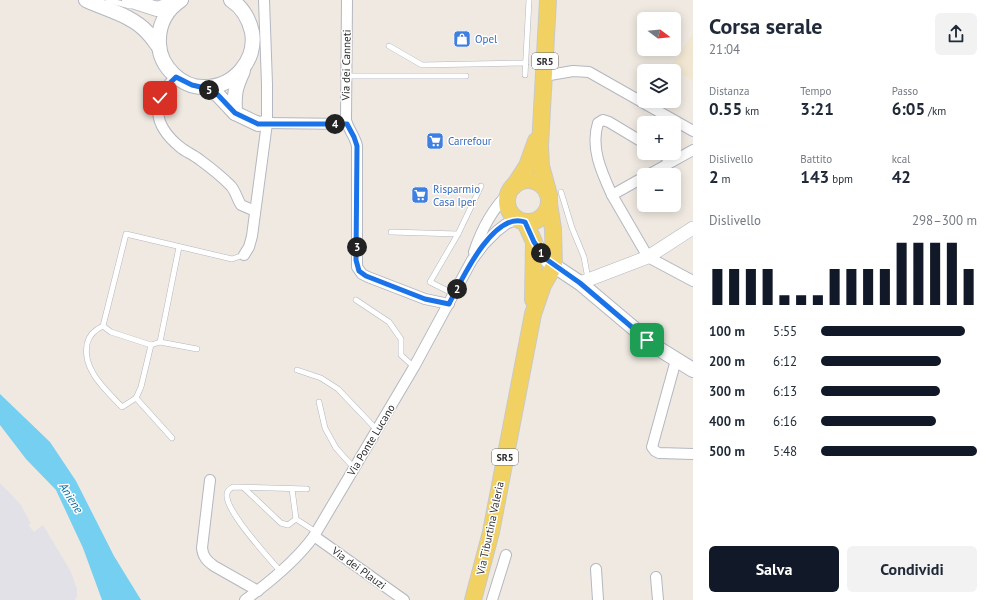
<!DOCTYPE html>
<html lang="it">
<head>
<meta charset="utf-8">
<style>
  :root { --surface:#fff; --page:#f2f2f3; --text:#1f2937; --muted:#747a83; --accent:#111827 }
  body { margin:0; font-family:"PT Sans",sans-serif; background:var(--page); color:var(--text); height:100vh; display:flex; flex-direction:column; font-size:15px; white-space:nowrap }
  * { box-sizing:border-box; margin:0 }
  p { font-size:13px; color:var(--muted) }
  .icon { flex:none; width:22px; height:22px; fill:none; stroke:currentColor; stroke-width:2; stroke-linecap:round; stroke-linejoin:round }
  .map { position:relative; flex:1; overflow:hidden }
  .sheet { display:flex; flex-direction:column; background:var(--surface); width:300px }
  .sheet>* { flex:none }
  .needle { width:26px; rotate:106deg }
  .controls { position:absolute; left:637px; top:12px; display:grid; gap:8px }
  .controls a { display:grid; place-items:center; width:44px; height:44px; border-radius:6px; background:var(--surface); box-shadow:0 2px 10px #0003; font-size:20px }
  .pin { position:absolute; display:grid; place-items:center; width:34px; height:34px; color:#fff; margin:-17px; border-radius:8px; box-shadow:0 2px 6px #0006 }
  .km { position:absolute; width:20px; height:20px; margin:-10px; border-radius:50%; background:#222; color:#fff; font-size:11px; line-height:20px; text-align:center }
  .round { display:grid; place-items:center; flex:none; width:42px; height:42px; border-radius:6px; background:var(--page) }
  .headline { display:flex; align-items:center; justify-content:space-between; height:68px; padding:0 16px }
  h1 { font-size:22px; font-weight:700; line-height:30px }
  .stats { display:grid; grid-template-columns:repeat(3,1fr); gap:6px; height:68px; padding:4px 16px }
  .stats div { display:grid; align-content:center }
  .stats b { font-size:17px; font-weight:700 }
  .stats small { font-size:11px; font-weight:400 }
  .stats p { font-size:11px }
  .chart { height:112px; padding:8px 16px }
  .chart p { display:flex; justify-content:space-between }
  .chart svg { width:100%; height:72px; margin-top:4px; stroke:var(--accent); stroke-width:6 }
  .button { display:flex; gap:8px; margin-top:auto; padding:8px 16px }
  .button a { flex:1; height:46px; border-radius:6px; background:var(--accent); color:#fff; font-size:16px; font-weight:700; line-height:46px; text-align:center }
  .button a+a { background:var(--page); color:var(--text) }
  ul { padding:0 16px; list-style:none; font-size:13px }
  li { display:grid; grid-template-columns:64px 48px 1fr; align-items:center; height:30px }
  li i { height:10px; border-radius:5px; background:var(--accent) }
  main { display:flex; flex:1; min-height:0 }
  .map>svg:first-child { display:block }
</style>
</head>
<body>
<main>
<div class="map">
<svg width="693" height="600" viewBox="0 0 693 600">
  <rect width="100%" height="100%" fill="#efe9e1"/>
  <path fill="#e3e1e8" d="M 0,483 L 21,505 L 31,524 L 28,525 L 34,532 L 43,525 L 71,572 L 77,589 L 77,597 L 75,600 L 0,600 Z"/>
  <path fill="#f0e6d1" d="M 693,34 L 693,81 L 670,67 Z"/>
  <path fill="#75cff0" d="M 0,394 L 50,442 L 76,481 L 114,556 L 141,600 L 102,600 L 83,548 L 56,490 L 26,459 L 0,425 Z"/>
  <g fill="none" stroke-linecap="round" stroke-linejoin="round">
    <defs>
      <g id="service">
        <path d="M 108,0 L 130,6"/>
        <path d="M 389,46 L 422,65 L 526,63"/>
        <path d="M 525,75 L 529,0"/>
        <path d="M 346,76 L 466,76"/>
        <path d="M 561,192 L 572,228 L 584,257 L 588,279"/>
        <path d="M 391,232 L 458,234"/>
        <path d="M 454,294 L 430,282 L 458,234 L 481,186"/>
        <path d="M 356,300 L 389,322 L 401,339 L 401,355 L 414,367"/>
        <path d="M 103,326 C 94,330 89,335 87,344 C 82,370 106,390 122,407 L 136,398"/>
        <path d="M 160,342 L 179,247"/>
        <path d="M 151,345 L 141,387 L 136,398 L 172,438"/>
        <path d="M 197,349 L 160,342 L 151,345 L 111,332 L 103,326 L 126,234 L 232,259 L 244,255"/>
        <path d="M 297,370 L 321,378 L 338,389 L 377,430"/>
        <path d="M 319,402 L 325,428 L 336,448 L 354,468"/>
        <path d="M 244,488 L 281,523 L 288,525 L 296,519"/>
        <path d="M 292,489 L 296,519 L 316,532"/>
        <path d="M 280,571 C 269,558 224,510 227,494 C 227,490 230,489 233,487 L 307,489"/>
      </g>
      <g id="minor">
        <path d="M 347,0 L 346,120 C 348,129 355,136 357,146 L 357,267 L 362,274 L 368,277 L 425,299 L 449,304"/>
        <path d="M 544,76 L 573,71 L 589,72 L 693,131"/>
        <path d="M 176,77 C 150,101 153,125 180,147 C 186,152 194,155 200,160 C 211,168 222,177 231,186 C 236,192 237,199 241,205 L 255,211"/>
        <path d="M 267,123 L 347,124"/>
        <path d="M 660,153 L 673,161"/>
        <path d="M 648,175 L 693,150"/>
        <path d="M 644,177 L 612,195 L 648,257 L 693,281"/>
        <path d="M 612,195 C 602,173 590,148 598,123 L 603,120 L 609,122 L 644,143"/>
        <path d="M 474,252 C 481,231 492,209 509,193"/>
        <path d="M 244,255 L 249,247 L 252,236 L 267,123 L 267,84 L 264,0"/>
        <path d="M 676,360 L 652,447 L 655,451 L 659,453 L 693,454"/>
        <path d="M 210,480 L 202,548 C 203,557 207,561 214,566 L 258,591"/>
        <path d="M 314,536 L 404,600"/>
        <path d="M 596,569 L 598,600"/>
        <path d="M 656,577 L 658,600"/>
        <path d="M 245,600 C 270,582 296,561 314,536 L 414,367 L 472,260 L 484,244 L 497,231 L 506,224 L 518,219"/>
        <path d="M 492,600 L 506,555"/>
      </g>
      <path id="tertiary" d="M 580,283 L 648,257 L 693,228"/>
      <g id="secondary">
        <path d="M 86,0 C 107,10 131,15 147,32 C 152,37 155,42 159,47"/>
        <path d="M 129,0 L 157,9 L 175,3"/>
        <path d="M 181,0 C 166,10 158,26 159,44 C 160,67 182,88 205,87 C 234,87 257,60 252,32 C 249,19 242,7 231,0"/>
        <path d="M 205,87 L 218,95 L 235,113 L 258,124 L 267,123"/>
        <path d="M 235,113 C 234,94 235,88 243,71"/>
        <path d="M 534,242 L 541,253 L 550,263 L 580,283 L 656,347 L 693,370"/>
      </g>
      <g id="primary">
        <path d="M 548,0 L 540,146 L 541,166 L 549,195"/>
        <circle cx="528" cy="201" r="21"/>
        <path d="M 514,186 L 527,166 L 536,141"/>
        <path d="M 525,222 L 534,242 L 533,300"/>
        <path d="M 473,600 L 491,532 L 533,314 L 543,285 L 554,266 L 553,229 L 549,204"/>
      </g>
    </defs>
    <use href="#service" stroke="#b4b7c1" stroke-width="6"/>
    <use href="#minor" stroke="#b4b7c1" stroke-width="12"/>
    <use href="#tertiary" stroke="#b4b7c1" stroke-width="14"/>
    <use href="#secondary" stroke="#b4b7c1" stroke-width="16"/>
    <use href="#primary" stroke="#c9c9c9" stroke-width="18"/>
    <use href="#service" stroke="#fff" stroke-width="5"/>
    <use href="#minor" stroke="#fff" stroke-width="10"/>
    <use href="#tertiary" stroke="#fff" stroke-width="13"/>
    <use href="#secondary" stroke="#fff" stroke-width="14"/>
    <use href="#primary" stroke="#f2d163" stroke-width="16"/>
  </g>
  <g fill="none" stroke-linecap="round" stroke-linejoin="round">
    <defs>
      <path id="route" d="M 160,98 L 168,85 L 176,77 L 192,85 L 205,88 L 218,95 L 235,113 L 258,124 L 347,124 L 354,137 L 357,146 L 356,260 L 359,271 L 366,276 L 425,299 L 449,304 C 460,283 493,210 525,222 L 534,242 L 546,259 L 580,283 L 647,340"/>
    </defs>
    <use href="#route" stroke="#fff" stroke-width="8"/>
    <use href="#route" stroke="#1a73e8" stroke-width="5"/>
  </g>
  <defs>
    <symbol id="shop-square" viewBox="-11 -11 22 22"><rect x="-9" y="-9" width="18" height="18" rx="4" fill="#3f7fe0" stroke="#fff"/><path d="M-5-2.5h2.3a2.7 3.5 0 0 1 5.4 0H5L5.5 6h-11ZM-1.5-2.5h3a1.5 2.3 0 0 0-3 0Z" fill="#fff"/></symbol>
    <symbol id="supermarket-square" viewBox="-11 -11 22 22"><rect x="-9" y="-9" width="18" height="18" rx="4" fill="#3f7fe0" stroke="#fff"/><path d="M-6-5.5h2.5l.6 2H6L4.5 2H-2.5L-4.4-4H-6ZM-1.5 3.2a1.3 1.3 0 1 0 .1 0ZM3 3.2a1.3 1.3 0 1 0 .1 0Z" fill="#fff"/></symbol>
  </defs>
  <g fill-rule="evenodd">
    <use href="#shop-square" x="452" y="29" width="20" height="20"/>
    <use href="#supermarket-square" x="425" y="131" width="20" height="20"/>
    <use href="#supermarket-square" x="410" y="185" width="20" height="20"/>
  </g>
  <g text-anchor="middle" stroke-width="3" stroke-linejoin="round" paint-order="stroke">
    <g fill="#fff" stroke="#6d6d6d" stroke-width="1">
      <rect x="532" y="53" width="26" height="16" rx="3"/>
      <rect x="492" y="449" width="26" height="16" rx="3"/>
    </g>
    <g font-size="10" font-weight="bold" fill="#2e2e2e">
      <text x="545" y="65">SR5</text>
      <text x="505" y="461">SR5</text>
    </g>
    <g font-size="11" fill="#366cbe" stroke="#fff" text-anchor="start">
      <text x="475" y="43">Opel</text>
      <text x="448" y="145">Carrefour</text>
      <text x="433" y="193">Risparmio<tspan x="433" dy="13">Casa Iper</tspan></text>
    </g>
    <g font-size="11" fill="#2e2e2e" stroke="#fff">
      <text transform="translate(346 65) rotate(-89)" y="4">Via dei Canneti</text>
      <text transform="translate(371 440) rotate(-59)" y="4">Via Ponte Lucano</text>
      <text transform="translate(490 528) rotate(-78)" y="4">Via Tiburtina Valeria</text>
      <text transform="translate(359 568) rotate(36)" y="4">Via dei Plauzi</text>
    </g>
    <g font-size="12" font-style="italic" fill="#0d6fa3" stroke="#fff">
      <text transform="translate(71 498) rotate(58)" y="4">Aniene</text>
    </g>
  </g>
</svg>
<div class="controls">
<a><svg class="needle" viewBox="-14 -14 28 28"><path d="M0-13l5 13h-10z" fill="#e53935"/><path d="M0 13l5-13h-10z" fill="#747a83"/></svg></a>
<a><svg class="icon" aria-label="layers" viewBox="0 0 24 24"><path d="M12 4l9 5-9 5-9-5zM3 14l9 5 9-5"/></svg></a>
<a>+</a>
<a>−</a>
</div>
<div class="pin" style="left:647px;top:340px;background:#1e9e55"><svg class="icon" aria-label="arrive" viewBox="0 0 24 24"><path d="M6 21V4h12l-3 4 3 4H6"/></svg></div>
<div class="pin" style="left:160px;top:98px;background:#d93025"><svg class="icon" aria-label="check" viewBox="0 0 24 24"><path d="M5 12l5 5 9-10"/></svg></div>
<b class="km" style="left:541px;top:253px">1</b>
<b class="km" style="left:457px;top:289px">2</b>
<b class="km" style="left:357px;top:247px">3</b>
<b class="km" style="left:335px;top:124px">4</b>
<b class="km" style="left:209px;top:90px">5</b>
</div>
<section class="sheet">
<div class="headline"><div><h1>Corsa serale</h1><p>21:04</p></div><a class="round"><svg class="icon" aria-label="share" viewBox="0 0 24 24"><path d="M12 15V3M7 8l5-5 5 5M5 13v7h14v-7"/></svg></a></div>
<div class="stats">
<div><p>Distanza</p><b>0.55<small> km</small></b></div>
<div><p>Tempo</p><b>3:21</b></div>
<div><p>Passo</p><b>6:05<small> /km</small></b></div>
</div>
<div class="stats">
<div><p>Dislivello</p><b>2<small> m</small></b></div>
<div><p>Battito</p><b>143<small> bpm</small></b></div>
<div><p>kcal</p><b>42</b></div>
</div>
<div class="chart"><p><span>Dislivello</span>298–300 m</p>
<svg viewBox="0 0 160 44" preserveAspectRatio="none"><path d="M5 44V22M15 44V22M25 44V22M35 44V22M45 44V38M55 44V38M65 44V38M75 44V22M85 44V22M95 44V22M105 44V22M115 44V6M125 44V6M135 44V6M145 44V6M155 44V22"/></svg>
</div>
<ul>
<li><b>100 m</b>5:55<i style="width:92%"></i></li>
<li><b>200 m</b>6:12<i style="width:77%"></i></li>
<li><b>300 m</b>6:13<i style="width:76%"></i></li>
<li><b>400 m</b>6:16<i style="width:74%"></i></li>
<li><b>500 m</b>5:48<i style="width:100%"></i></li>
</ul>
<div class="button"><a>Salva</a><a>Condividi</a></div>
</section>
</main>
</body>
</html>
